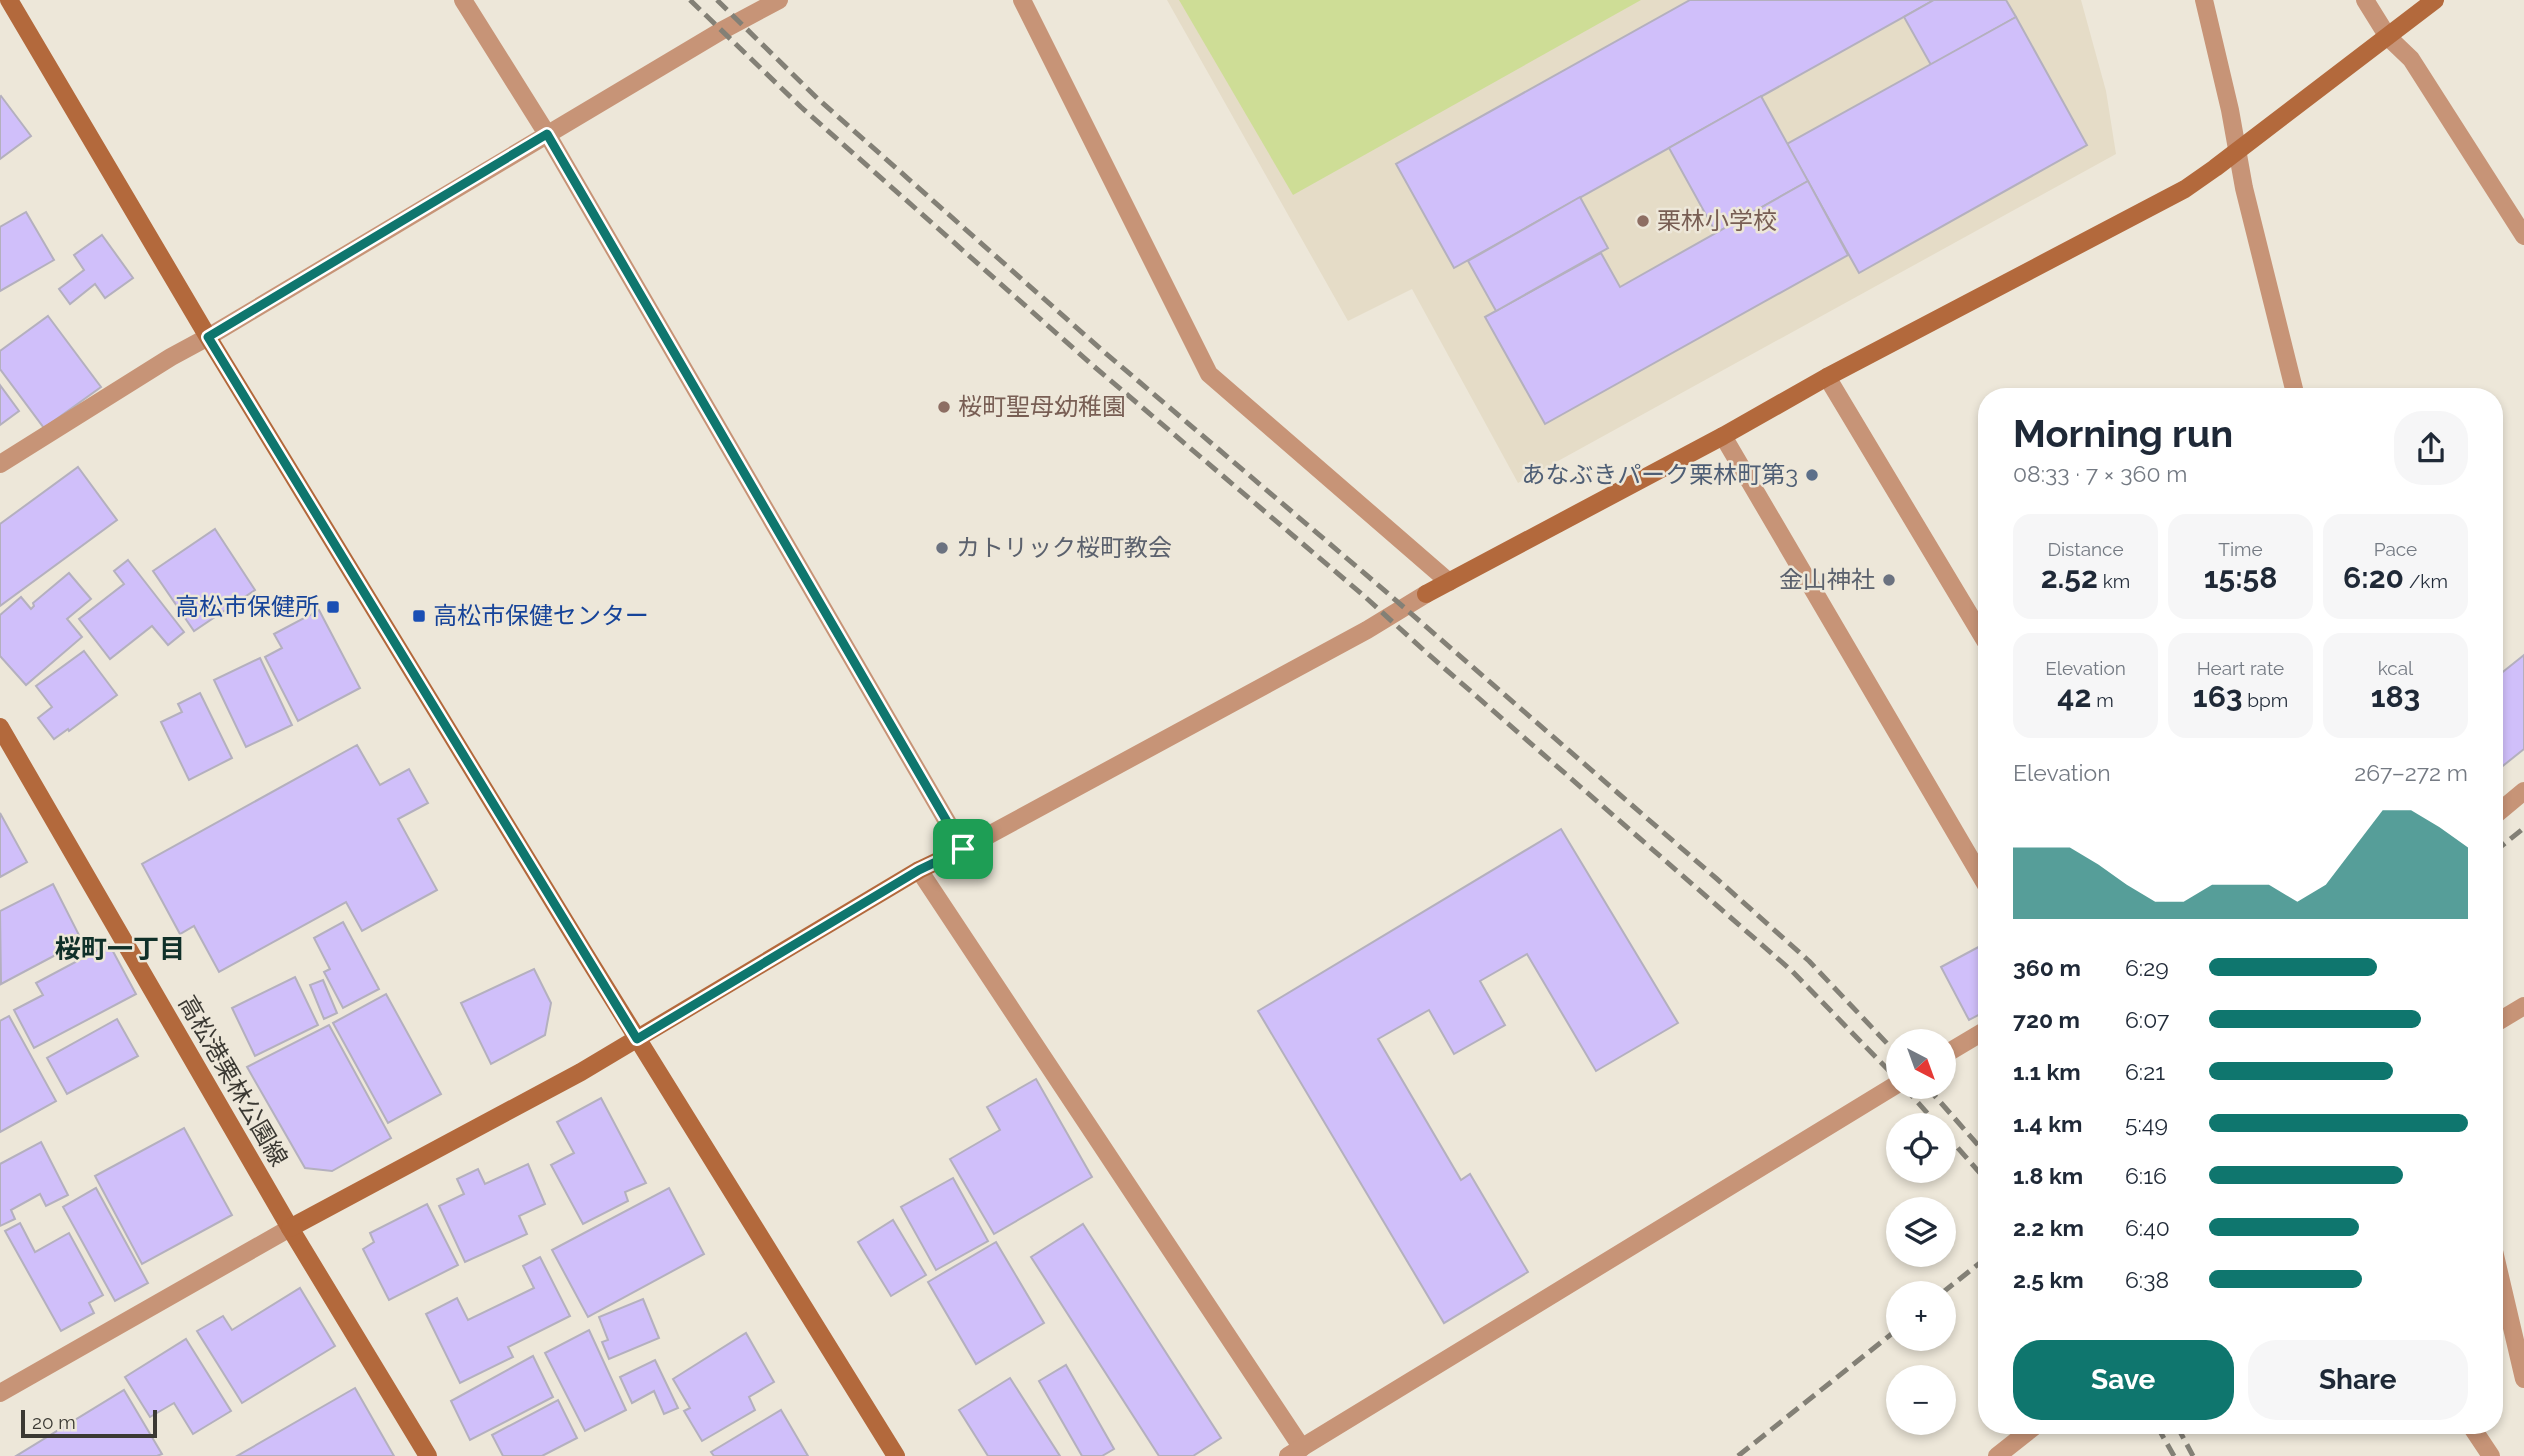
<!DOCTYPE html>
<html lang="en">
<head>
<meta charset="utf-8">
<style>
  :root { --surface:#fff; --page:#f6f6f7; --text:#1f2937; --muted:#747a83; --accent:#0f766e }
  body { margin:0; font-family:Raleway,"Noto Sans JP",sans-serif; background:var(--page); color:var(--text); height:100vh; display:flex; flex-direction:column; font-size:26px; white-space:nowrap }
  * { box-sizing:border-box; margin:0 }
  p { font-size:23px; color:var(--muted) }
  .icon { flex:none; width:38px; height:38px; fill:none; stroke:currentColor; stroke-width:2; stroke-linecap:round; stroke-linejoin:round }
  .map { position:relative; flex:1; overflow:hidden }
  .side { position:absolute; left:1978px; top:388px; width:525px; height:1046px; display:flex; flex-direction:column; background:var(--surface); border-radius:28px; box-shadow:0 4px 10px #0003 }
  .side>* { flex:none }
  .needle { width:46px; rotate:139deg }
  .controls { position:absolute; left:1886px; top:1029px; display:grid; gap:14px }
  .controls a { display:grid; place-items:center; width:70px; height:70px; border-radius:50%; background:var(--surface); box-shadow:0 4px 10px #0003; font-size:35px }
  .scale { position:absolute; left:21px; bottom:18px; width:136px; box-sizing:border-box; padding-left:7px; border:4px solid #3b3933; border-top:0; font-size:19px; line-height:24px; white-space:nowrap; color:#3b3933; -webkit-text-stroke:5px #ede7d9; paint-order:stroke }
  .pin { position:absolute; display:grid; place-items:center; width:60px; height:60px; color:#fff; margin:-30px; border-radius:14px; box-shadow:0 4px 10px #0006 }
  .round { display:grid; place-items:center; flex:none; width:74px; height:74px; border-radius:28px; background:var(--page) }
  .overview { display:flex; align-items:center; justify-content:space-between; height:119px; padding:0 35px }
  h1 { font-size:38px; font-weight:700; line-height:52px }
  .stats { display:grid; grid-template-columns:repeat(3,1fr); gap:10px; height:119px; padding:7px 35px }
  .stats div { display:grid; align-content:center; border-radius:18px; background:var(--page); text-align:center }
  .stats b { font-size:30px; font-weight:700 }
  .stats small { font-size:19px; font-weight:400 }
  .stats p { font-size:19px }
  .chart { height:196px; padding:14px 35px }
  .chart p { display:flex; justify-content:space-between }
  .chart svg { width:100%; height:126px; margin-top:7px; fill:var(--accent); opacity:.7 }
  .action { display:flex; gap:14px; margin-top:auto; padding:14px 35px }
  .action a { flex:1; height:80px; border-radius:28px; background:var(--accent); color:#fff; font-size:28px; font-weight:700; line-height:80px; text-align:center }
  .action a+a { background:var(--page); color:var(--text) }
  ul { padding:0 35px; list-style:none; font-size:23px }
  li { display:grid; grid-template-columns:112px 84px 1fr; align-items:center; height:52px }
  li i { height:18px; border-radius:9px; background:var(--accent) }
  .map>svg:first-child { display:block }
</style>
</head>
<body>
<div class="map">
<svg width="2524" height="1456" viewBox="0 0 2524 1456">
  <rect width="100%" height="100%" fill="#ede7d9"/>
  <path fill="#e5dcc7" d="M 1167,0 L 2081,0 L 2106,91 L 2116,154 L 1518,483 L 1412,289 L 1348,321 Z"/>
  <path fill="#cedd96" d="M 1179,0 L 1641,0 L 1293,195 Z"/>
  <g fill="#d0bffa" stroke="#b4b0be" stroke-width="2">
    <path d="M 1690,0 L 1934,0 L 1454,268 L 1396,164 Z"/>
    <path d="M 1934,0 L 2006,0 L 2016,17 L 1931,65 L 1904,17 Z"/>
    <path d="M 2016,17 L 2087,145 L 1859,273 L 1787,144 Z"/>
    <path d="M 1,96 L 31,136 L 0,159 L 0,97 Z"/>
    <path d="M 1761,96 L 1808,181 L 1716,233 L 1669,148 Z"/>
    <path d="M 1808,181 L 1848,255 L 1545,424 L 1485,317 L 1601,253 L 1620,287 Z"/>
    <path d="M 1580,197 L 1608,248 L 1496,311 L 1468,261 Z"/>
    <path d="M 26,212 L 54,260 L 0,291 L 0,227 Z"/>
    <path d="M 102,235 L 133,278 L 105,298 L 95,284 L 70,304 L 59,289 L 84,270 L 74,255 Z"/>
    <path d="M 48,316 L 101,387 L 44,428 L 0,369 L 0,351 Z"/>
    <path d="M 0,385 L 19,411 L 0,425 Z"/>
    <path d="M 78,467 L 117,520 L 0,606 L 0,524 Z"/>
    <path d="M 215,529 L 255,590 L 194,631 L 153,571 Z"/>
    <path d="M 128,560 L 184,632 L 168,645 L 152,626 L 110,659 L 79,619 L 124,584 L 114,571 Z"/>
    <path d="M 69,573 L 91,599 L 67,619 L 82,637 L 26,685 L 0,656 L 0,615 L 21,597 L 31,609 L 34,606 L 33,603 Z"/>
    <path d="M 319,610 L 360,688 L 298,721 L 265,657 L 282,648 L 274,634 Z"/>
    <path d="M 84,651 L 117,695 L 69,731 L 68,729 L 54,739 L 38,718 L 52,707 L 36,686 Z"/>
    <path d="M 2524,655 L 2524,749 L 2494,773 L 2494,679 Z"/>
    <path d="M 260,658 L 292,725 L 246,747 L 214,680 Z"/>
    <path d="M 200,693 L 232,758 L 189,780 L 161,722 L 182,712 L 178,704 Z"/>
    <path d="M 357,745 L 380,785 L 409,769 L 428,803 L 398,819 L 437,890 L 362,931 L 346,902 L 219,972 L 194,926 L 180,934 L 142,864 Z"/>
    <path d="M 0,813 L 27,862 L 0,877 Z"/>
    <path d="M 1561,829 L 1678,1023 L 1596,1071 L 1527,954 L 1480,981 L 1505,1025 L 1454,1054 L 1429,1010 L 1378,1039 L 1461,1180 L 1470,1174 L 1528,1272 L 1444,1323 L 1258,1011 Z"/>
    <path d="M 53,884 L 82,941 L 1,984 L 0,911 Z"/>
    <path d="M 343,922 L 379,989 L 343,1008 L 324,972 L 330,969 L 314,938 Z"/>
    <path d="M 1986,943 L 1986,1011 L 1969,1020 L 1941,967 Z"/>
    <path d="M 109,944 L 136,994 L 34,1048 L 14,1010 L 43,995 L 36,983 Z"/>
    <path d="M 534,969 L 551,1003 L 545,1035 L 491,1064 L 461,1003 Z"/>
    <path d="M 295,977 L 318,1025 L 255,1056 L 232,1008 Z"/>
    <path d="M 323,980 L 337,1013 L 324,1019 L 310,985 Z"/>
    <path d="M 386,994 L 441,1094 L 388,1123 L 333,1023 Z"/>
    <path d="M 9,1016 L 56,1101 L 0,1132 L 0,1021 Z"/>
    <path d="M 117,1019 L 138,1056 L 67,1094 L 47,1058 Z"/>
    <path d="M 329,1025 L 391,1138 L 332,1171 L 305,1168 L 247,1067 Z"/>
    <path d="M 1036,1079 L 1092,1177 L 994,1234 L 950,1159 L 1000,1130 L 987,1107 Z"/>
    <path d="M 601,1098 L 646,1183 L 625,1192 L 628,1201 L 583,1224 L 551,1165 L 574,1153 L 557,1122 Z"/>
    <path d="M 184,1128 L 232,1215 L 142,1264 L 95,1176 Z"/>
    <path d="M 41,1142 L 68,1195 L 46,1206 L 40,1194 L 11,1210 L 15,1219 L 0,1226 L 0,1164 Z"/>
    <path d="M 528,1164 L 545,1204 L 519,1216 L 527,1234 L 465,1262 L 439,1206 L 464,1194 L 457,1179 L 478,1169 L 485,1184 Z"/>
    <path d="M 953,1178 L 988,1241 L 936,1270 L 901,1207 Z"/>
    <path d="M 96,1188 L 148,1283 L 115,1301 L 63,1207 Z"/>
    <path d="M 669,1188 L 704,1254 L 588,1317 L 552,1250 Z"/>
    <path d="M 427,1204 L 458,1265 L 389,1300 L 363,1249 L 374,1242 L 370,1233 Z"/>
    <path d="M 893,1220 L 926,1275 L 891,1296 L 858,1242 Z"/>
    <path d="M 20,1223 L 35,1252 L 69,1233 L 103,1295 L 89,1303 L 94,1313 L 61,1331 L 5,1231 Z"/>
    <path d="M 1083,1224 L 1221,1438 L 1193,1456 L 1159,1456 L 1031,1257 Z"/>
    <path d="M 996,1242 L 1044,1323 L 976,1364 L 928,1282 Z"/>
    <path d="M 540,1257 L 570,1316 L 508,1347 L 513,1357 L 460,1383 L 426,1314 L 457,1298 L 468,1320 L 534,1288 L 523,1266 Z"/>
    <path d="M 300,1288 L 335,1346 L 242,1403 L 197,1331 L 223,1316 L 232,1330 Z"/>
    <path d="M 643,1299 L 659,1338 L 609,1359 L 602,1342 L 608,1340 L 599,1317 Z"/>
    <path d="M 589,1330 L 626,1410 L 585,1431 L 545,1353 Z"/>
    <path d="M 746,1333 L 774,1382 L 749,1397 L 755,1410 L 702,1441 L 684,1411 L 690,1408 L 673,1379 Z"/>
    <path d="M 186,1339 L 231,1411 L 193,1434 L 174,1403 L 150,1417 L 125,1377 Z"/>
    <path d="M 533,1356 L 553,1397 L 470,1440 L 451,1401 Z"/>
    <path d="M 655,1360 L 678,1408 L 664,1414 L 654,1391 L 632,1403 L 620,1377 Z"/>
    <path d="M 1066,1365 L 1114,1449 L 1102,1456 L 1082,1456 L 1039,1381 Z"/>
    <path d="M 1010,1378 L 1060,1456 L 988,1456 L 959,1410 Z"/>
    <path d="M 355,1388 L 394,1456 L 237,1456 Z"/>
    <path d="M 124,1390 L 162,1454 L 157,1456 L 16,1456 Z"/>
    <path d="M 558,1400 L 577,1438 L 542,1456 L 503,1456 L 492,1435 Z"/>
    <path d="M 781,1410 L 808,1456 L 714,1456 L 711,1452 Z"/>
  </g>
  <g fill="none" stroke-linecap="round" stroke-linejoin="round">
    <g stroke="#c79477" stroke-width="18">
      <path d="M 463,0 L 547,134 L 963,849 L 1367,630 L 1426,594"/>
      <path d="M 1022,0 L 1209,374 L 1449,582"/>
      <path d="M 2204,0 L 2230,110 L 2244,188 L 2296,397"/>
      <path d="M 2365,0 L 2388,37 L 2411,59 L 2524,236"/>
      <path d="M 1827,377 L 1986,642"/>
      <path d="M 1723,436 L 1986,885"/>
      <path d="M 0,464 L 171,357 L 208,337 L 721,31 L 779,0"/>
      <path d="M 2494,816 L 2524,791"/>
      <path d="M 919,870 L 1302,1448"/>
      <path d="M 2494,1024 L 2524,1006"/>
      <path d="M 1944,1055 L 1986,1030"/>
      <path d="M 2494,1251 L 2524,1379"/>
      <path d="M 0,1393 L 290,1228"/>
      <path d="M 2471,1426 L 2491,1456"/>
      <path d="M 1288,1456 L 1899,1083"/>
      <path d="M 1997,1456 L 2035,1426"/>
    </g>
    <g stroke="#b3693c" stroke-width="18">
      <path d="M 9,0 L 208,337 L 585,954 L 896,1456"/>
      <path d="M 1426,594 L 1723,436 L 1827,377 L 2185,189 L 2215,168 L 2435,0"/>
      <path d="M 0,727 L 290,1228 L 428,1456"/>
      <path d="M 290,1228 L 581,1072 L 919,870 L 963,849"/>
    </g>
    <g stroke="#838076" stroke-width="5" stroke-dasharray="14 7" stroke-linecap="butt">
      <path d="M 690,0 L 801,107 L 1090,363 L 1363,595 L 1428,654 L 1792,971 L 1899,1081"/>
      <path d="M 717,0 L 818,99 L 1103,351 L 1377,584 L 1717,879 L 1809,961 L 1899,1056"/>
      <path d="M 2494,852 L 2524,828"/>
      <path d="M 1904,1087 L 1938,1125"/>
      <path d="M 1927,1087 L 1986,1154"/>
      <path d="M 1944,1132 L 1986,1180"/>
      <path d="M 1942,1293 L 1986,1258"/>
      <path d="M 2157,1426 L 2174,1456"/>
      <path d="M 2177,1426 L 2193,1456"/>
      <path d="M 1738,1456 L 1899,1328"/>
    </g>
  </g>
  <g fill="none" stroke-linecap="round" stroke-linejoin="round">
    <defs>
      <path id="route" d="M 547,134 L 963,849 L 919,870 L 637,1039 L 208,337 Z"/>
    </defs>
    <use href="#route" stroke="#fff" stroke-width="14"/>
    <use href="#route" stroke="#0f766e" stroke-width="9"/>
  </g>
  <g fill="#8d6e63" stroke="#ede7d9" stroke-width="2.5">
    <circle cx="1643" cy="221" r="7"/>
    <circle cx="944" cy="407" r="7"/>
  </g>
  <circle fill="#5c6f8a" stroke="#ede7d9" stroke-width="2.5" cx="1812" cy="475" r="7"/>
  <g fill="#6b7280" stroke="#ede7d9" stroke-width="2.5">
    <circle cx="942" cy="548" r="7"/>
    <circle cx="1889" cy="580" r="7"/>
  </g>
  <g fill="#1a4fb4" stroke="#ede7d9" stroke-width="2.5">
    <rect x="326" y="600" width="14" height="14" rx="3.5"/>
    <rect x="412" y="609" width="14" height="14" rx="3.5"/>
  </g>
  <g text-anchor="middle" stroke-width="5" stroke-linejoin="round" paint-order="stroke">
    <g font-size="24" fill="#785e54" stroke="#ede7d9" text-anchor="start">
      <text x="1657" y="229">栗林小学校</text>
      <text x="958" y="415">桜町聖母幼稚園</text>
    </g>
    <g font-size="24" fill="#4e5e75" stroke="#ede7d9" text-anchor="end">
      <text x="1798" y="483">あなぶきパーク栗林町第3</text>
    </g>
    <g font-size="24" fill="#5b616d" stroke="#ede7d9" text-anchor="start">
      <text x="956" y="556">カトリック桜町教会</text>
      <text x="1875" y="588" text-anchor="end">金山神社</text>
    </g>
    <g font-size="24" fill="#164399" stroke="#ede7d9" text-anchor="end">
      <text x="319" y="615">高松市保健所</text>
      <text x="433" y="624" text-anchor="start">高松市保健センター</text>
    </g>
    <g font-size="24" fill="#3b3933" stroke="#ede7d9">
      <text transform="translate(233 1081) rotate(60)" y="8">高松港栗林公園線</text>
    </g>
    <g font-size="26" font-weight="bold" fill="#103029" stroke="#ede7d9">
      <text x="120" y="958">桜町一丁目</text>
    </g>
  </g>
</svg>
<div class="controls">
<a><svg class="needle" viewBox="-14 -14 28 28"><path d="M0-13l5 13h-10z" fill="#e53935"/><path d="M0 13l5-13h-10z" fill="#747a83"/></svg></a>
<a><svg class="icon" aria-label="locate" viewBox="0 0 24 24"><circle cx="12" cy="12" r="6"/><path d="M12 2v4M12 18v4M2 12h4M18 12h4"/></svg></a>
<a><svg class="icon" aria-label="layers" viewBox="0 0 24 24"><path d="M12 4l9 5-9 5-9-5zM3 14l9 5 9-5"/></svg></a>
<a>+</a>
<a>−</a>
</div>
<div class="scale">20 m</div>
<div class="pin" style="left:963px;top:849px;background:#1e9e55"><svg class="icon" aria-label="arrive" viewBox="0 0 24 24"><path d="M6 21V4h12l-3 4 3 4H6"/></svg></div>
<section class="side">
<div class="overview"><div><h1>Morning run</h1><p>08:33 · 7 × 360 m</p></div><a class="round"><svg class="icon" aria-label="share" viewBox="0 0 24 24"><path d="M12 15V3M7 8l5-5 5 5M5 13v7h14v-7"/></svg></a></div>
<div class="stats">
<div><p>Distance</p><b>2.52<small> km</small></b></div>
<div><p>Time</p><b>15:58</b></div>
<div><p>Pace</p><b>6:20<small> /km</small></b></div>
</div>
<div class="stats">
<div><p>Elevation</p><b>42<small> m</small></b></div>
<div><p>Heart rate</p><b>163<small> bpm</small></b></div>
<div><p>kcal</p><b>183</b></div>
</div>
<div class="chart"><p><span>Elevation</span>267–272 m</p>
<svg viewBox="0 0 160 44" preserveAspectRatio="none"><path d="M0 44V19L10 19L20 19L30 25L40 32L50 38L60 38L70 32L80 32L90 32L100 38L110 32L120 19L130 6L140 6L150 12L160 19V44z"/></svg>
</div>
<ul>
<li><b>360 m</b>6:29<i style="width:65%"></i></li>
<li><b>720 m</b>6:07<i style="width:82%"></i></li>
<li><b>1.1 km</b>6:21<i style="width:71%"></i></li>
<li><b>1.4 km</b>5:49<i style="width:100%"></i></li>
<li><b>1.8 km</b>6:16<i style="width:75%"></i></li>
<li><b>2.2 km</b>6:40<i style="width:58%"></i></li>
<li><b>2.5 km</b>6:38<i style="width:59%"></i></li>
</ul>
<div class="action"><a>Save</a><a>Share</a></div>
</section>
</div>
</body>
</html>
